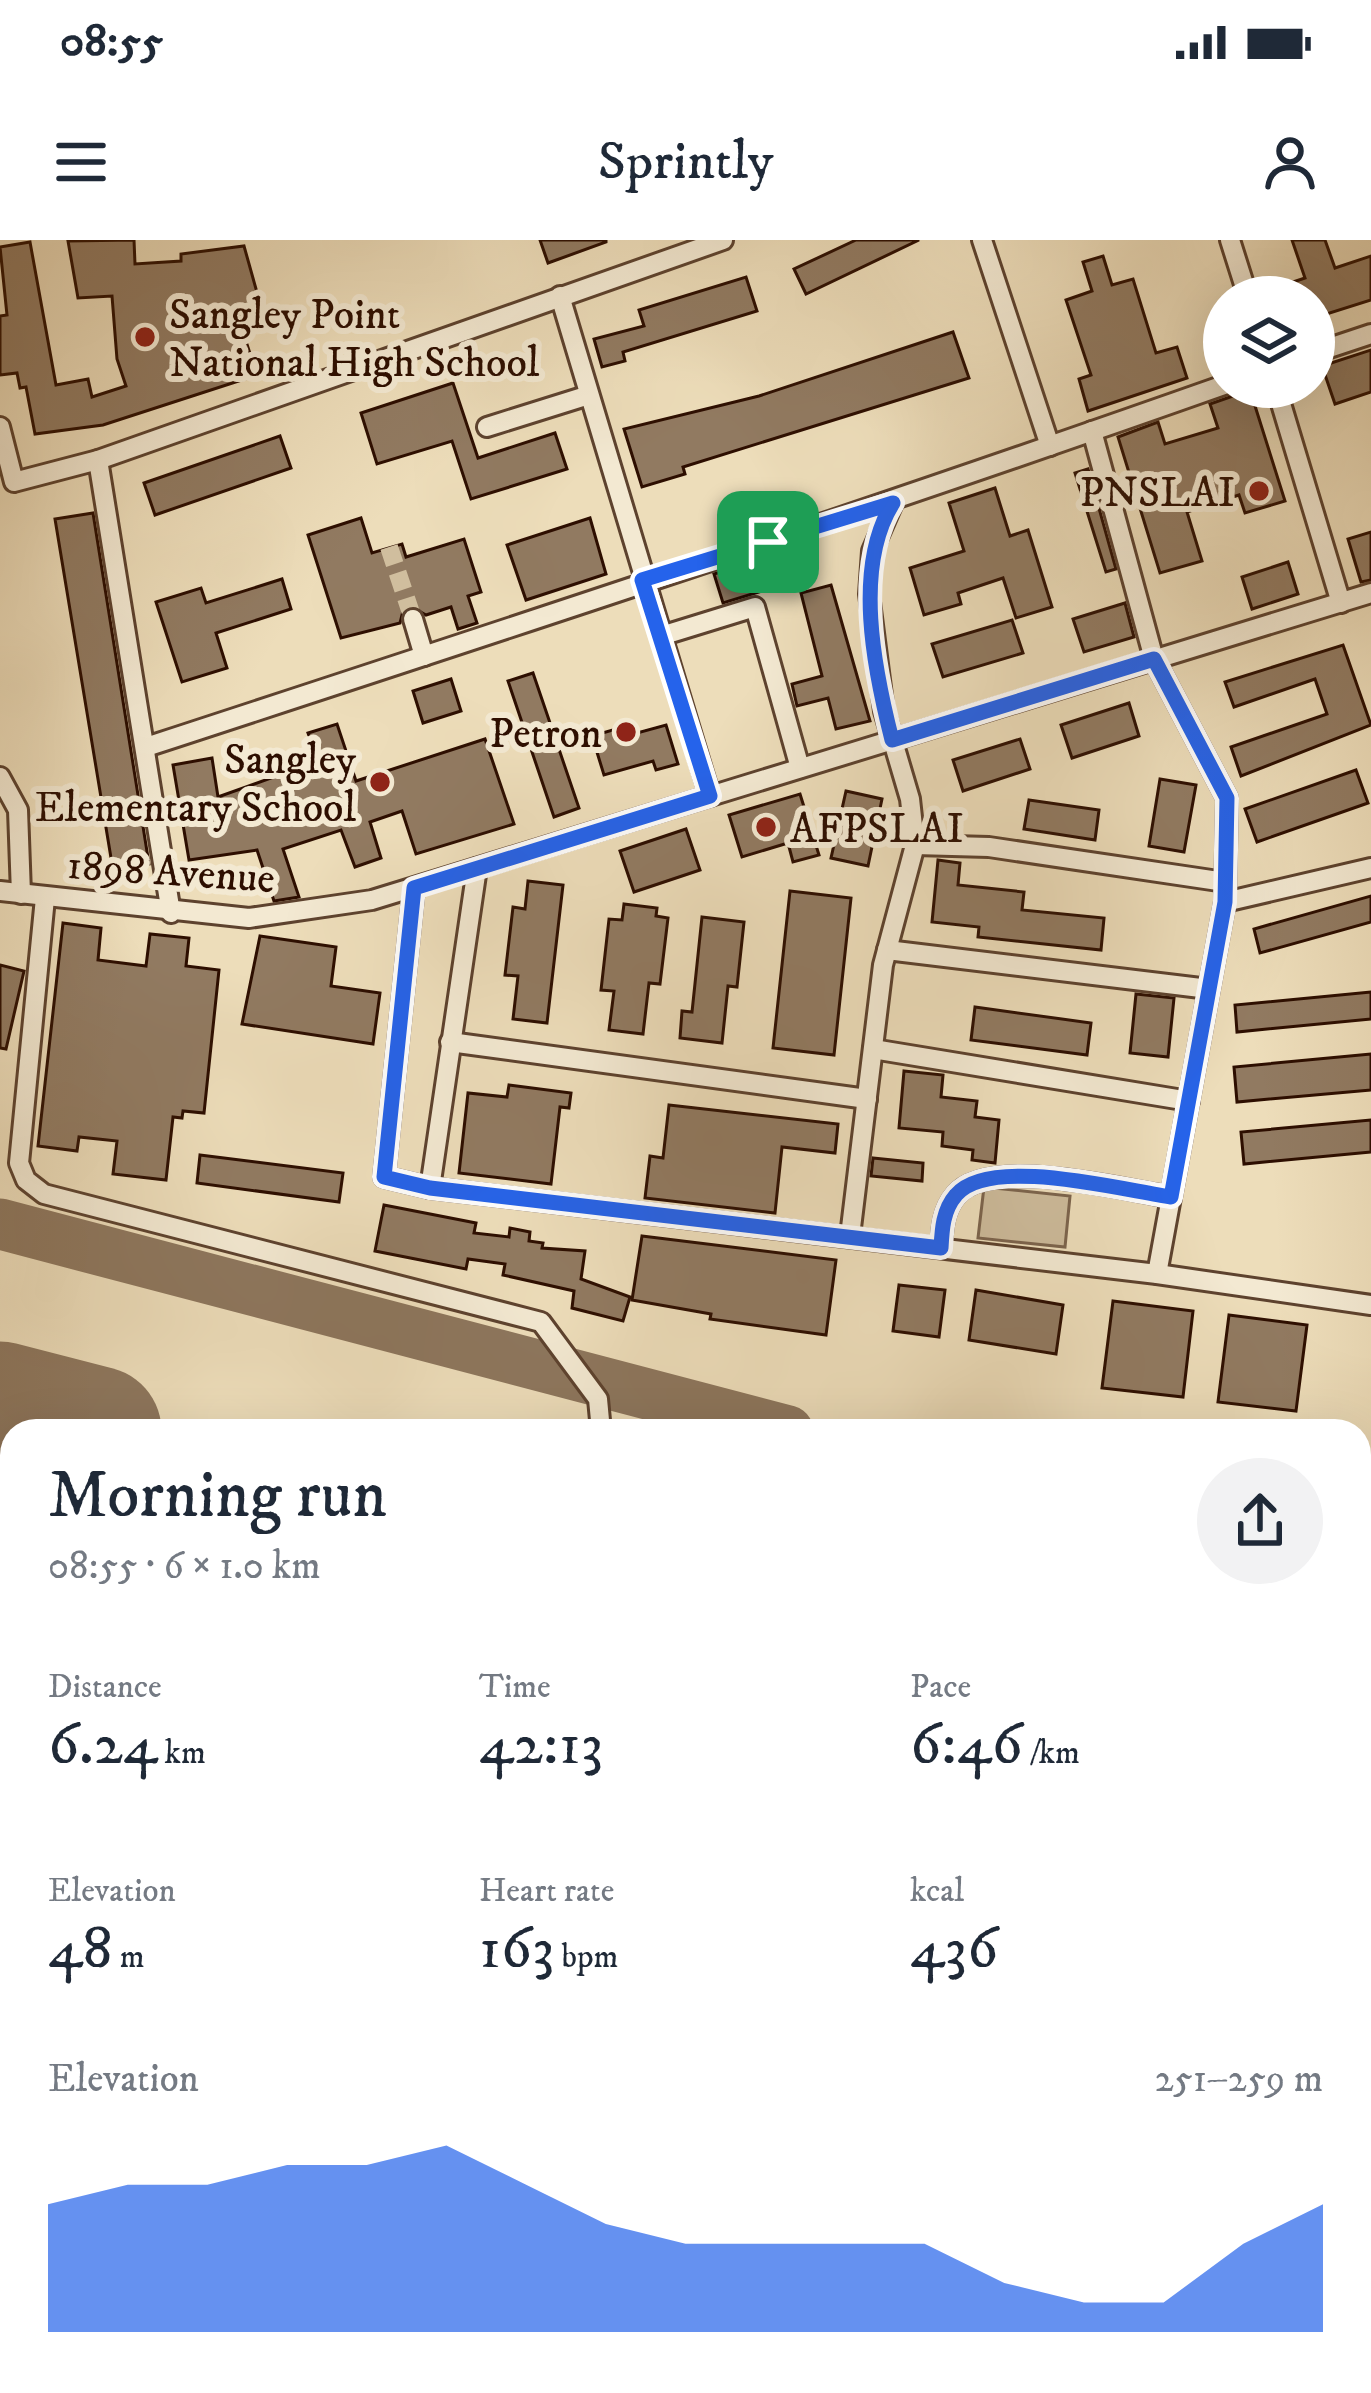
<!DOCTYPE html>
<html lang="en">
<head>
<meta charset="utf-8">
<style>
  :root { --surface:#fff; --page:#f2f2f3; --text:#1f2937; --muted:#747a83; --accent:#2563eb }
  body { margin:0; font-family:"IM FELL DW Pica",serif; background:var(--page); color:var(--text); height:100vh; display:flex; flex-direction:column; font-size:45px; white-space:nowrap }
  * { box-sizing:border-box; margin:0 }
  p { font-size:39px; color:var(--muted) }
  .icon { flex:none; width:66px; height:66px; fill:none; stroke:currentColor; stroke-width:2; stroke-linecap:round; stroke-linejoin:round }
  .map { position:relative; flex:1; overflow:hidden }
  .details { position:absolute; left:0px; top:1179px; width:1371px; height:975px; display:flex; flex-direction:column; background:var(--surface); border-radius:36px 36px 0 0; box-shadow:0 12px 48px #0002 }
  .details>* { flex:none }
  .fabs { position:absolute; left:1203px; top:36px; display:grid; gap:24px }
  .fabs a { display:grid; place-items:center; width:132px; height:132px; border-radius:50%; background:var(--surface); box-shadow:0 12px 48px #0002; font-size:60px }
  .pin { position:absolute; display:grid; place-items:center; width:102px; height:102px; color:#fff; margin:-51px; border-radius:24px; box-shadow:0 6px 18px #0006 }
  .round { display:grid; place-items:center; flex:none; width:126px; height:126px; border-radius:63px; background:var(--page) }
  .head { display:flex; align-items:center; justify-content:space-between; height:204px; padding:0 48px }
  h1 { font-size:66px; font-weight:600; line-height:90px }
  .figures { display:grid; grid-template-columns:repeat(3,1fr); gap:18px; height:204px; padding:12px 48px }
  .figures div { display:grid; align-content:center }
  .figures b { font-size:60px; font-weight:600 }
  .figures small { font-size:33px; font-weight:400 }
  .figures p { font-size:33px }
  .chart { height:336px; padding:24px 48px }
  .chart p { display:flex; justify-content:space-between }
  .chart svg { width:100%; height:216px; margin-top:12px; fill:var(--accent); opacity:.7 }
  .status { display:flex; justify-content:space-between; align-items:center; height:84px; padding:0 60px; background:var(--surface); direction:ltr }
  .status svg { height:33px; fill:currentColor }
  header { display:flex; justify-content:space-between; align-items:center; height:156px; padding:0 48px; background:var(--surface); font-size:54px; font-weight:600 }
  .map>svg:first-child { display:block }
</style>
</head>
<body>
<div class="status"><b>08:55</b><svg viewBox="0 0 49 12"><path d="M0 12V9h3v3zM5 12V6h3v6zM10 12V3h3v9zM15 12V0h3v12zM26 1h20v11H26zM47 4h2v5h-2z"/></svg></div>
<header><svg class="icon" aria-label="menu" viewBox="0 0 24 24"><path d="M4 6h16M4 12h16M4 18h16"/></svg>Sprintly<svg class="icon" aria-label="person" viewBox="0 0 24 24"><circle cx="12" cy="8" r="4"/><path d="M4 21q1-7 8-7t8 7"/></svg></header>
<div class="map">
<svg width="1371" height="2153" viewBox="0 0 1371 2153">
  <rect width="100%" height="100%" fill="#edddba"/>
  <filter id="stains"><feTurbulence type="fractalNoise" baseFrequency=".00167" numOctaves="4"/><feColorMatrix values="0 0 0 0 .2 0 0 0 0 .09 0 0 0 0 .02 0 0 0 .5 -.17"/></filter>
  <radialGradient id="worn" r=".72"><stop offset=".6" stop-color="#630" stop-opacity="0"/><stop offset="1" stop-color="#630" stop-opacity=".3"/></radialGradient>
  <path fill="#ccba9a" stroke="#7c644d" stroke-width="3" d="M 984,947 L 1070,956 L 1065,1007 L 978,998 Z"/>
  <path fill="#ac977b" stroke="#79604a" stroke-width="3" d="M 0,1677 L 12,1680 L 12,2142 L 1359,2142 L 1359,2032 L 1371,2036 L 1371,2153 L 0,2153 Z"/>
  <g fill="none" stroke-linecap="round" stroke-linejoin="round">
    <g stroke="#8d765d" stroke-width="51">
      <path d="M 0,984 L 788,1191"/>
      <path d="M 1359,1341 L 1371,1345"/>
    </g>
    <g stroke="#8d765d" stroke-width="129">
      <path d="M 0,1166 L 97,1191"/>
      <path d="M 1359,1523 L 1371,1527"/>
    </g>
  </g>
  <g fill="#917a61" stroke="#2d0e00" stroke-width="3">
    <path d="M 134,0 L 135,24 L 181,21 L 181,14 L 244,6 L 263,74 L 239,80 L 257,135 L 103,185 L 35,194 L 26,147 L 20,148 L 17,133 L 0,135 L 0,76 L 7,75 L 0,7 L 30,2 L 56,145 L 88,139 L 92,157 L 126,146 L 117,119 L 112,56 L 78,58 L 68,1 Z"/>
    <path d="M 540,0 L 606,0 L 606,2 L 548,23 Z"/>
    <path d="M 856,0 L 919,0 L 806,54 L 794,29 Z"/>
    <path d="M 1292,0 L 1325,0 L 1335,28 L 1371,16 L 1371,60 L 1314,78 L 1314,57 L 1295,57 L 1290,43 L 1305,38 Z"/>
    <path d="M 1103,16 L 1112,45 L 1133,39 L 1156,113 L 1177,107 L 1187,138 L 1088,171 L 1079,139 L 1091,135 L 1066,60 L 1092,51 L 1083,22 Z"/>
    <path d="M 746,37 L 757,71 L 623,112 L 625,121 L 602,127 L 594,99 L 644,86 L 639,70 Z"/>
    <path d="M 953,92 L 969,138 L 683,227 L 685,234 L 642,247 L 624,189 L 759,156 Z"/>
    <path d="M 1371,110 L 1371,152 L 1335,164 L 1322,126 Z"/>
    <path d="M 453,143 L 478,218 L 555,193 L 567,229 L 471,259 L 452,201 L 377,224 L 361,173 Z"/>
    <path d="M 1250,150 L 1285,261 L 1245,273 L 1239,255 L 1187,272 L 1202,321 L 1160,333 L 1118,197 L 1158,182 L 1165,204 L 1218,188 L 1210,164 Z"/>
    <path d="M 280,196 L 291,228 L 155,275 L 144,243 Z"/>
    <path d="M 1088,229 L 1116,329 L 1106,332 L 1075,233 Z"/>
    <path d="M 995,248 L 1010,296 L 1028,290 L 1052,367 L 1016,378 L 1003,338 L 958,353 L 961,364 L 924,375 L 910,328 L 964,311 L 949,263 Z"/>
    <path d="M 93,273 L 149,624 L 113,630 L 55,279 Z"/>
    <path d="M 361,278 L 372,313 L 402,304 L 406,317 L 464,299 L 481,352 L 468,356 L 477,383 L 458,389 L 451,367 L 426,375 L 410,366 L 403,371 L 400,383 L 341,398 L 308,295 Z"/>
    <path d="M 590,278 L 606,334 L 526,360 L 507,305 Z"/>
    <path d="M 1371,292 L 1371,340 L 1361,342 L 1348,299 Z"/>
    <path d="M 788,309 L 798,340 L 723,363 L 714,334 Z"/>
    <path d="M 1288,322 L 1298,354 L 1252,369 L 1242,337 Z"/>
    <path d="M 282,339 L 291,369 L 216,393 L 227,428 L 182,442 L 156,362 L 201,348 L 206,363 Z"/>
    <path d="M 831,345 L 870,481 L 836,489 L 828,458 L 797,466 L 792,444 L 822,436 L 801,353 Z"/>
    <path d="M 1125,363 L 1134,397 L 1084,412 L 1073,379 Z"/>
    <path d="M 1012,380 L 1023,413 L 943,437 L 932,404 Z"/>
    <path d="M 1343,405 L 1371,485 L 1241,536 L 1231,507 L 1327,474 L 1315,439 L 1234,467 L 1225,442 Z"/>
    <path d="M 533,433 L 579,568 L 554,577 L 508,441 Z"/>
    <path d="M 451,439 L 461,471 L 423,483 L 413,451 Z"/>
    <path d="M 1129,463 L 1139,496 L 1072,518 L 1061,485 Z"/>
    <path d="M 337,484 L 356,541 L 485,499 L 514,584 L 416,614 L 402,571 L 370,582 L 381,618 L 355,627 L 341,590 L 283,609 L 299,657 L 274,661 L 257,610 L 189,620 L 173,525 L 212,518 L 218,557 L 318,521 L 308,493 Z"/>
    <path d="M 666,485 L 678,524 L 656,530 L 653,521 L 604,535 L 592,496 L 616,489 L 619,498 Z"/>
    <path d="M 1020,499 L 1030,529 L 963,551 L 953,520 Z"/>
    <path d="M 1356,530 L 1368,563 L 1257,602 L 1245,569 Z"/>
    <path d="M 1160,539 L 1196,545 L 1184,612 L 1149,606 Z"/>
    <path d="M 846,551 L 882,559 L 868,626 L 831,618 Z"/>
    <path d="M 800,554 L 819,615 L 793,622 L 788,603 L 742,617 L 729,575 Z"/>
    <path d="M 1029,560 L 1099,570 L 1095,600 L 1024,589 Z"/>
    <path d="M 686,589 L 700,630 L 634,652 L 620,611 Z"/>
    <path d="M 938,620 L 960,623 L 958,645 L 1024,652 L 1022,670 L 1104,678 L 1101,710 L 978,697 L 979,687 L 932,682 Z"/>
    <path d="M 528,641 L 563,645 L 547,783 L 513,779 L 518,736 L 505,735 L 513,667 L 525,669 Z"/>
    <path d="M 790,651 L 851,658 L 834,815 L 773,808 Z"/>
    <path d="M 1371,656 L 1371,682 L 1260,713 L 1254,689 Z"/>
    <path d="M 624,664 L 657,668 L 656,676 L 668,678 L 660,744 L 649,743 L 643,794 L 609,790 L 614,751 L 601,750 L 609,679 L 622,680 Z"/>
    <path d="M 702,677 L 744,682 L 737,747 L 728,746 L 722,803 L 680,798 L 682,771 L 692,772 Z"/>
    <path d="M 63,683 L 101,688 L 98,720 L 146,726 L 150,694 L 189,698 L 186,726 L 219,730 L 204,873 L 183,871 L 182,878 L 173,877 L 166,940 L 113,934 L 117,901 L 79,897 L 77,911 L 38,906 Z"/>
    <path d="M 260,696 L 336,707 L 331,746 L 380,753 L 373,804 L 242,784 Z"/>
    <path d="M 0,725 L 24,731 L 6,809 L 0,808 Z"/>
    <path d="M 1371,752 L 1371,779 L 1237,792 L 1235,765 Z"/>
    <path d="M 1136,754 L 1174,758 L 1168,817 L 1130,813 Z"/>
    <path d="M 975,767 L 1091,783 L 1087,815 L 971,800 Z"/>
    <path d="M 1371,814 L 1371,850 L 1237,862 L 1234,827 Z"/>
    <path d="M 904,831 L 943,835 L 941,857 L 977,861 L 975,877 L 999,880 L 995,923 L 972,920 L 973,910 L 942,906 L 943,892 L 899,888 Z"/>
    <path d="M 509,845 L 571,853 L 569,868 L 560,867 L 551,944 L 459,933 L 468,853 L 507,857 Z"/>
    <path d="M 669,865 L 838,884 L 835,913 L 782,907 L 775,973 L 645,958 L 650,916 L 663,918 Z"/>
    <path d="M 1371,880 L 1371,912 L 1244,924 L 1241,892 Z"/>
    <path d="M 200,915 L 343,933 L 339,962 L 197,943 Z"/>
    <path d="M 873,918 L 923,923 L 922,941 L 871,936 Z"/>
    <path d="M 384,965 L 476,983 L 474,993 L 509,997 L 510,988 L 530,992 L 529,1001 L 543,1003 L 542,1008 L 585,1011 L 581,1039 L 630,1057 L 623,1081 L 572,1068 L 574,1051 L 503,1035 L 505,1024 L 468,1019 L 466,1029 L 375,1011 Z"/>
    <path d="M 642,996 L 836,1020 L 826,1095 L 710,1079 L 711,1074 L 632,1060 Z"/>
    <path d="M 899,1045 L 945,1050 L 939,1097 L 893,1091 Z"/>
    <path d="M 976,1050 L 1063,1065 L 1056,1114 L 969,1100 Z"/>
    <path d="M 1113,1061 L 1193,1071 L 1183,1157 L 1102,1148 Z"/>
    <path d="M 1229,1075 L 1307,1085 L 1296,1171 L 1218,1162 Z"/>
  </g>
  <g fill="none" stroke-linecap="round" stroke-linejoin="round">
    <path stroke="#d0be9e" stroke-width="18" stroke-dasharray="18 9" stroke-linecap="butt" d="M 389,307 L 413,379"/>
    <defs>
      <g id="minor">
        <path d="M 982,0 L 1050,206"/>
        <path d="M 1230,0 L 1248,57"/>
        <path d="M 560,56 L 710,556"/>
        <path d="M 1314,113 L 1371,94"/>
        <path d="M 1276,147 L 1341,363"/>
        <path d="M 0,187 L 14,242 L 98,220 L 723,0"/>
        <path d="M 487,187 L 589,155"/>
        <path d="M 1092,191 L 1154,419 L 1227,558 L 1225,662 L 1157,1034"/>
        <path d="M 98,220 L 171,673"/>
        <path d="M 413,379 L 424,416"/>
        <path d="M 661,396 L 755,367 L 800,528"/>
        <path d="M 146,507 C 507,389 867,271 1224,145"/>
        <path d="M 0,537 L 18,570 L 21,654"/>
        <path d="M 915,605 L 989,607 L 1225,642"/>
        <path d="M 414,648 L 384,937 L 430,948 L 1157,1034 L 1371,1065"/>
        <path d="M 0,651 L 249,678 L 372,660 L 1371,353"/>
        <path d="M 45,658 L 19,923 L 26,940 L 44,954 L 541,1082 L 598,1159 L 601,1191"/>
        <path d="M 1225,662 L 1371,628"/>
        <path d="M 887,710 L 1209,749"/>
        <path d="M 450,802 L 867,859"/>
        <path d="M 873,809 L 1189,861"/>
        <path d="M 430,948 L 477,628"/>
        <path d="M 850,996 L 883,725 L 915,605 L 910,559 L 884,471 L 869,354 L 872,311 L 893,263"/>
        <path d="M 941,1008 C 942,989 943,970 956,955 C 989,915 1123,950 1171,957"/>
        <path d="M 0,1647 L 12,1650"/>
        <path d="M 1359,2003 L 1371,2006"/>
      </g>
    </defs>
    <use href="#minor" stroke="#5d422e" stroke-width="24"/>
    <use href="#minor" stroke="#f3e9d2" stroke-width="18"/>
  </g>
  <g fill="none" stroke-linecap="round" stroke-linejoin="round">
    <defs>
      <path id="route" d="M 893,263 C 853,327 874,429 892,500 L 1154,419 L 1227,558 L 1225,662 L 1171,957 C 1122,950 989,915 956,955 C 943,970 942,989 941,1008 L 430,948 L 384,937 L 414,648 L 710,556 L 642,340 Z"/>
    </defs>
    <use href="#route" stroke="#fff" stroke-width="24"/>
    <use href="#route" stroke="#2563eb" stroke-width="15"/>
  </g>
  <g fill="#8f2418" stroke="#f3e9d2" stroke-width="4.5">
    <circle cx="145" cy="97" r="12"/>
    <circle cx="1259" cy="251" r="12"/>
    <circle cx="626" cy="492" r="12"/>
    <circle cx="380" cy="542" r="12"/>
    <circle cx="766" cy="587" r="12"/>
  </g>
  <g text-anchor="middle" stroke-width="12" stroke-linejoin="round" paint-order="stroke">
    <g font-size="42" fill="#2d0e00" stroke="#f3e9d2" text-anchor="end">
      <text x="169" y="88" text-anchor="start">Sangley Point<tspan x="169" dy="48">National High School</tspan></text>
      <text x="1235" y="266">PNSLAI</text>
      <text x="602" y="507">Petron</text>
      <text x="356" y="533">Sangley<tspan x="356" dy="48">Elementary School</tspan></text>
      <text x="790" y="602" text-anchor="start">AFPSLAI</text>
    </g>
    <g font-size="42" fill="#2d0e00" stroke="#f3e9d2">
      <text transform="translate(171 630) rotate(4)" y="15">1898 Avenue</text>
    </g>
  </g>
  <rect width="100%" height="100%" filter="url(#stains)"/>
  <rect width="100%" height="100%" fill="url(#worn)"/>
</svg>
<div class="fabs">
<a><svg class="icon" aria-label="layers" viewBox="0 0 24 24"><path d="M12 4l9 5-9 5-9-5zM3 14l9 5 9-5"/></svg></a>
</div>
<div class="pin" style="left:768px;top:302px;background:#1e9e55"><svg class="icon" aria-label="arrive" viewBox="0 0 24 24"><path d="M6 21V4h12l-3 4 3 4H6"/></svg></div>
<section class="details">
<div class="head"><div><h1>Morning run</h1><p>08:55 · 6 × 1.0 km</p></div><a class="round"><svg class="icon" aria-label="share" viewBox="0 0 24 24"><path d="M12 15V3M7 8l5-5 5 5M5 13v7h14v-7"/></svg></a></div>
<div class="figures">
<div><p>Distance</p><b>6.24<small> km</small></b></div>
<div><p>Time</p><b>42:13</b></div>
<div><p>Pace</p><b>6:46<small> /km</small></b></div>
</div>
<div class="figures">
<div><p>Elevation</p><b>48<small> m</small></b></div>
<div><p>Heart rate</p><b>163<small> bpm</small></b></div>
<div><p>kcal</p><b>436</b></div>
</div>
<div class="chart"><p><span>Elevation</span>251–259 m</p>
<svg viewBox="0 0 160 44" preserveAspectRatio="none"><path d="M0 44V18L10 14L20 14L30 10L40 10L50 6L60 14L70 22L80 26L90 26L100 26L110 26L120 34L130 38L140 38L150 26L160 18V44z"/></svg>
</div>
</section>
</div>
</body>
</html>
